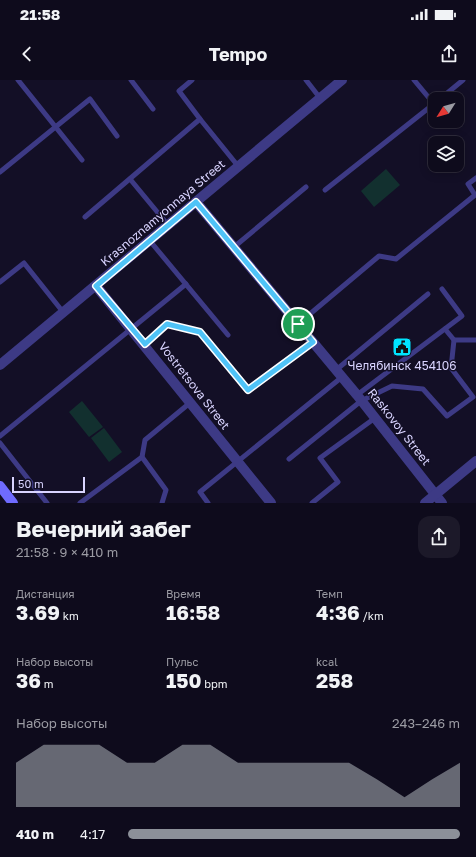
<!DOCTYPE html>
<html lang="ru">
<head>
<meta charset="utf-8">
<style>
  :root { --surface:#0e0b1c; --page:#1c1929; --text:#f1f3f6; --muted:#9b9ba3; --line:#2e2b3b; --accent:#8c9099 }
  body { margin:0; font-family:"Golos Text",sans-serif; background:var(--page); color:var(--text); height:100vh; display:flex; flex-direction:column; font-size:15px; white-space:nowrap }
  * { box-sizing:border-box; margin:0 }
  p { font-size:13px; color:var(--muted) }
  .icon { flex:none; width:22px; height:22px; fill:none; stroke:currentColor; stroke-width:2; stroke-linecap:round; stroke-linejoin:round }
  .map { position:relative; height:423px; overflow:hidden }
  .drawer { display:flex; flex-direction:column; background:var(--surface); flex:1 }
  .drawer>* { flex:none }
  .needle { width:26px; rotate:233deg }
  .fabs { position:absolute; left:428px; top:12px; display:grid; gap:8px }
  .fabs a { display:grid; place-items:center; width:36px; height:36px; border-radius:8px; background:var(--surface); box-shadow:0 2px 10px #0003,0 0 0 1px var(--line); font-size:20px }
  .scale { position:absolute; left:12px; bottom:10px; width:73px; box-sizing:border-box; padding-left:4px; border:2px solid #d9d4ff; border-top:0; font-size:11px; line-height:14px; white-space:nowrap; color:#d9d4ff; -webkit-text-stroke:3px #130f26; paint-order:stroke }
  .pin { position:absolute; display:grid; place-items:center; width:34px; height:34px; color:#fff; margin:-17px; border:2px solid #fff; border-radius:50%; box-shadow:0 1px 4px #0007 }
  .round { display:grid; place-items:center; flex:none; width:42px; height:42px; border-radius:12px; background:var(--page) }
  .headline { display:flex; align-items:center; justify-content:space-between; height:68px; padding:0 16px }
  h1 { font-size:22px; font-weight:700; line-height:30px }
  .stats { display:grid; grid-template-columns:repeat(3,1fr); gap:6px; height:68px; padding:4px 16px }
  .stats div { display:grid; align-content:center }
  .stats b { font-size:20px; font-weight:700 }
  .stats small { font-size:11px; font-weight:400 }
  .stats p { font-size:11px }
  .chart { height:112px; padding:8px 16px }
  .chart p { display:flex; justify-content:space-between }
  .chart svg { width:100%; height:72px; margin-top:4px; fill:var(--accent); opacity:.7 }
  ul { padding:0 16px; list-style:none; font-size:13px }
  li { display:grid; grid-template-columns:64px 48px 1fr; align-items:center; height:30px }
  li i { height:10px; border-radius:5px; background:var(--accent) }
  .status { display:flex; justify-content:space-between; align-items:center; height:28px; padding:0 20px; background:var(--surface); direction:ltr }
  .status svg { height:11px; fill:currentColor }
  header { display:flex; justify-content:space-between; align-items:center; height:52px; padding:0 16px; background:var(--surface); font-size:18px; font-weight:700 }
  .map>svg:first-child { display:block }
</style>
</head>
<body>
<div class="status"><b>21:58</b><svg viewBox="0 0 49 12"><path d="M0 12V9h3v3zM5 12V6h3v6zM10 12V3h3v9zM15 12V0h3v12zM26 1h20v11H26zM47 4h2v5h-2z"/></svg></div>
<header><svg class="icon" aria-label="back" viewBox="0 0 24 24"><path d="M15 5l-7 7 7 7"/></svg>Tempo<svg class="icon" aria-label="share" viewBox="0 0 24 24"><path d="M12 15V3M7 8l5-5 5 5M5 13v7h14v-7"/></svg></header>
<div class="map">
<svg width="476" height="423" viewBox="0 0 476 423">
  <rect width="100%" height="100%" fill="#130f26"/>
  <g fill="#12302f">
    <path d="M 386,89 L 400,105 L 374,127 L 361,111 Z"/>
    <path d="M 82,321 L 103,347 L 89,357 L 69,332 Z"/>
    <path d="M 104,348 L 122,372 L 109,382 L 91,358 Z"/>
  </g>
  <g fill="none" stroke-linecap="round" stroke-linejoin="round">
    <g stroke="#3d3a85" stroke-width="5">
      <path d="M 18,0 L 82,80"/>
      <path d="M 131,0 L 153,29"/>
      <path d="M 306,0 L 320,18"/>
      <path d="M 414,0 L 434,24"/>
      <path d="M 440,19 L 463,0"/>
      <path d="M 200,39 L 238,86"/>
      <path d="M 0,92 L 90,19 L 117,56"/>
      <path d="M 130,99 L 168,145"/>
      <path d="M 325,110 L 435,23"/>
      <path d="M 85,137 L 200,39 L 179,11 L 192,0"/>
      <path d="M 150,161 L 228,255"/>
      <path d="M 234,167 L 306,107"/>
      <path d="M 0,202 L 24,183 L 63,232"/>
      <path d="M 298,244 L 379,176 L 396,179 L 475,115 L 468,104 L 476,98"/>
      <path d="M 445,249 L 454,260"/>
      <path d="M 145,264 L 167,244 L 201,252 L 248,310 L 313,262"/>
      <path d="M 336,290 L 428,214"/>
      <path d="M 357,315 L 462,236 L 442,209"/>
      <path d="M 0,356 L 186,204"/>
      <path d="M 0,363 L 47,423"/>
      <path d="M 142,377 L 166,410 L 162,423"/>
      <path d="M 289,379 L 361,321 L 392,306 L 423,309 L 447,336 L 473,317 L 451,288 L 454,260 L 476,260"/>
      <path d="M 80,423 L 142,377 L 145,360 L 191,322"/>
      <path d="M 208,423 L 200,412 L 342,297"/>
      <path d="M 312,423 L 338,402 L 320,378 L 375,338"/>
    </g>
    <g stroke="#3d3a85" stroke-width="10">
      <path d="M 196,122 L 357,315 L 442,423"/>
      <path d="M 96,206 L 271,423"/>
      <path d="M 425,423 L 476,381"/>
    </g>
    <path stroke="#3d3a85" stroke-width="10" d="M 0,285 L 342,0"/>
    <path stroke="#6f6bff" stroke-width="10" d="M 0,406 L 13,423"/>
  </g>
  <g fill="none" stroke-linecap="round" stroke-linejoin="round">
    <defs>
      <path id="route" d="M 196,122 L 313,262 L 248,310 L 200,252 L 167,244 L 145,264 L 96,206 Z"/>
    </defs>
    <use href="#route" stroke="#fff" stroke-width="8"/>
    <use href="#route" stroke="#4fc3f7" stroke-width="5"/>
  </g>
  <defs>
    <symbol id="civic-square" viewBox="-11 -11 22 22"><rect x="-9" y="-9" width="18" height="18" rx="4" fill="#00e5ff" stroke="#130f26"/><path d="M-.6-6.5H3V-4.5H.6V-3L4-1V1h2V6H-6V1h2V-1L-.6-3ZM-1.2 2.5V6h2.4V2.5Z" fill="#111"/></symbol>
  </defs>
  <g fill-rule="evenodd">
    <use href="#civic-square" x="391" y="256" width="22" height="22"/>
  </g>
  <g text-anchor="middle" stroke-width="3" stroke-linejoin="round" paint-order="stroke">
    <g font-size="12" fill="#d9d4ff" stroke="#130f26">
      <text transform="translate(163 133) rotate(-40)" y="4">Krasnoznamyonnaya Street</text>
      <text transform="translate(194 306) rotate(52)" y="4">Vostretsova Street</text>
      <text transform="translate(399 347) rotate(52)" y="4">Raskovoy Street</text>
    </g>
    <g font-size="12" fill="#d9d4ff" stroke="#130f26">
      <text x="402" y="290">Челябинск 454106</text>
    </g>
  </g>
</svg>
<div class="fabs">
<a><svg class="needle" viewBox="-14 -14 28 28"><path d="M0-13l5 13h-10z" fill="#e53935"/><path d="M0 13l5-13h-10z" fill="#9b9ba3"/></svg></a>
<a><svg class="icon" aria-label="layers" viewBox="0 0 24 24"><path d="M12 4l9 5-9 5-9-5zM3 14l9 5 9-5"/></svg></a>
</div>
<div class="scale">50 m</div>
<div class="pin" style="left:298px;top:244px;background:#1e9e55"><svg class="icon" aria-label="arrive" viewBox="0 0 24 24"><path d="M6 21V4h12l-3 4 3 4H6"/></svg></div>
</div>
<section class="drawer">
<div class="headline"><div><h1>Вечерний забег</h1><p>21:58 · 9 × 410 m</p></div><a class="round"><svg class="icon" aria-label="share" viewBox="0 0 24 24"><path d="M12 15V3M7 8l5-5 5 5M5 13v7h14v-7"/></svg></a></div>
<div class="stats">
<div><p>Дистанция</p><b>3.69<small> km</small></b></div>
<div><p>Время</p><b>16:58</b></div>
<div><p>Темп</p><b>4:36<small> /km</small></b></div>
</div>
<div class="stats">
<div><p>Набор высоты</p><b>36<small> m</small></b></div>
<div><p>Пульс</p><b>150<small> bpm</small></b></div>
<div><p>kcal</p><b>258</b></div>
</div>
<div class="chart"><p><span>Набор высоты</span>243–246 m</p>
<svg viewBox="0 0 160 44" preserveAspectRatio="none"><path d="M0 44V17L10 6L20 6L30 6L40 17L50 17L60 6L70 6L80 17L90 17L100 17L110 17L120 17L130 27L140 38L150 27L160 17V44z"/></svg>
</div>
<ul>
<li><b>410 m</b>4:17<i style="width:100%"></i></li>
</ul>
</section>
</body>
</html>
